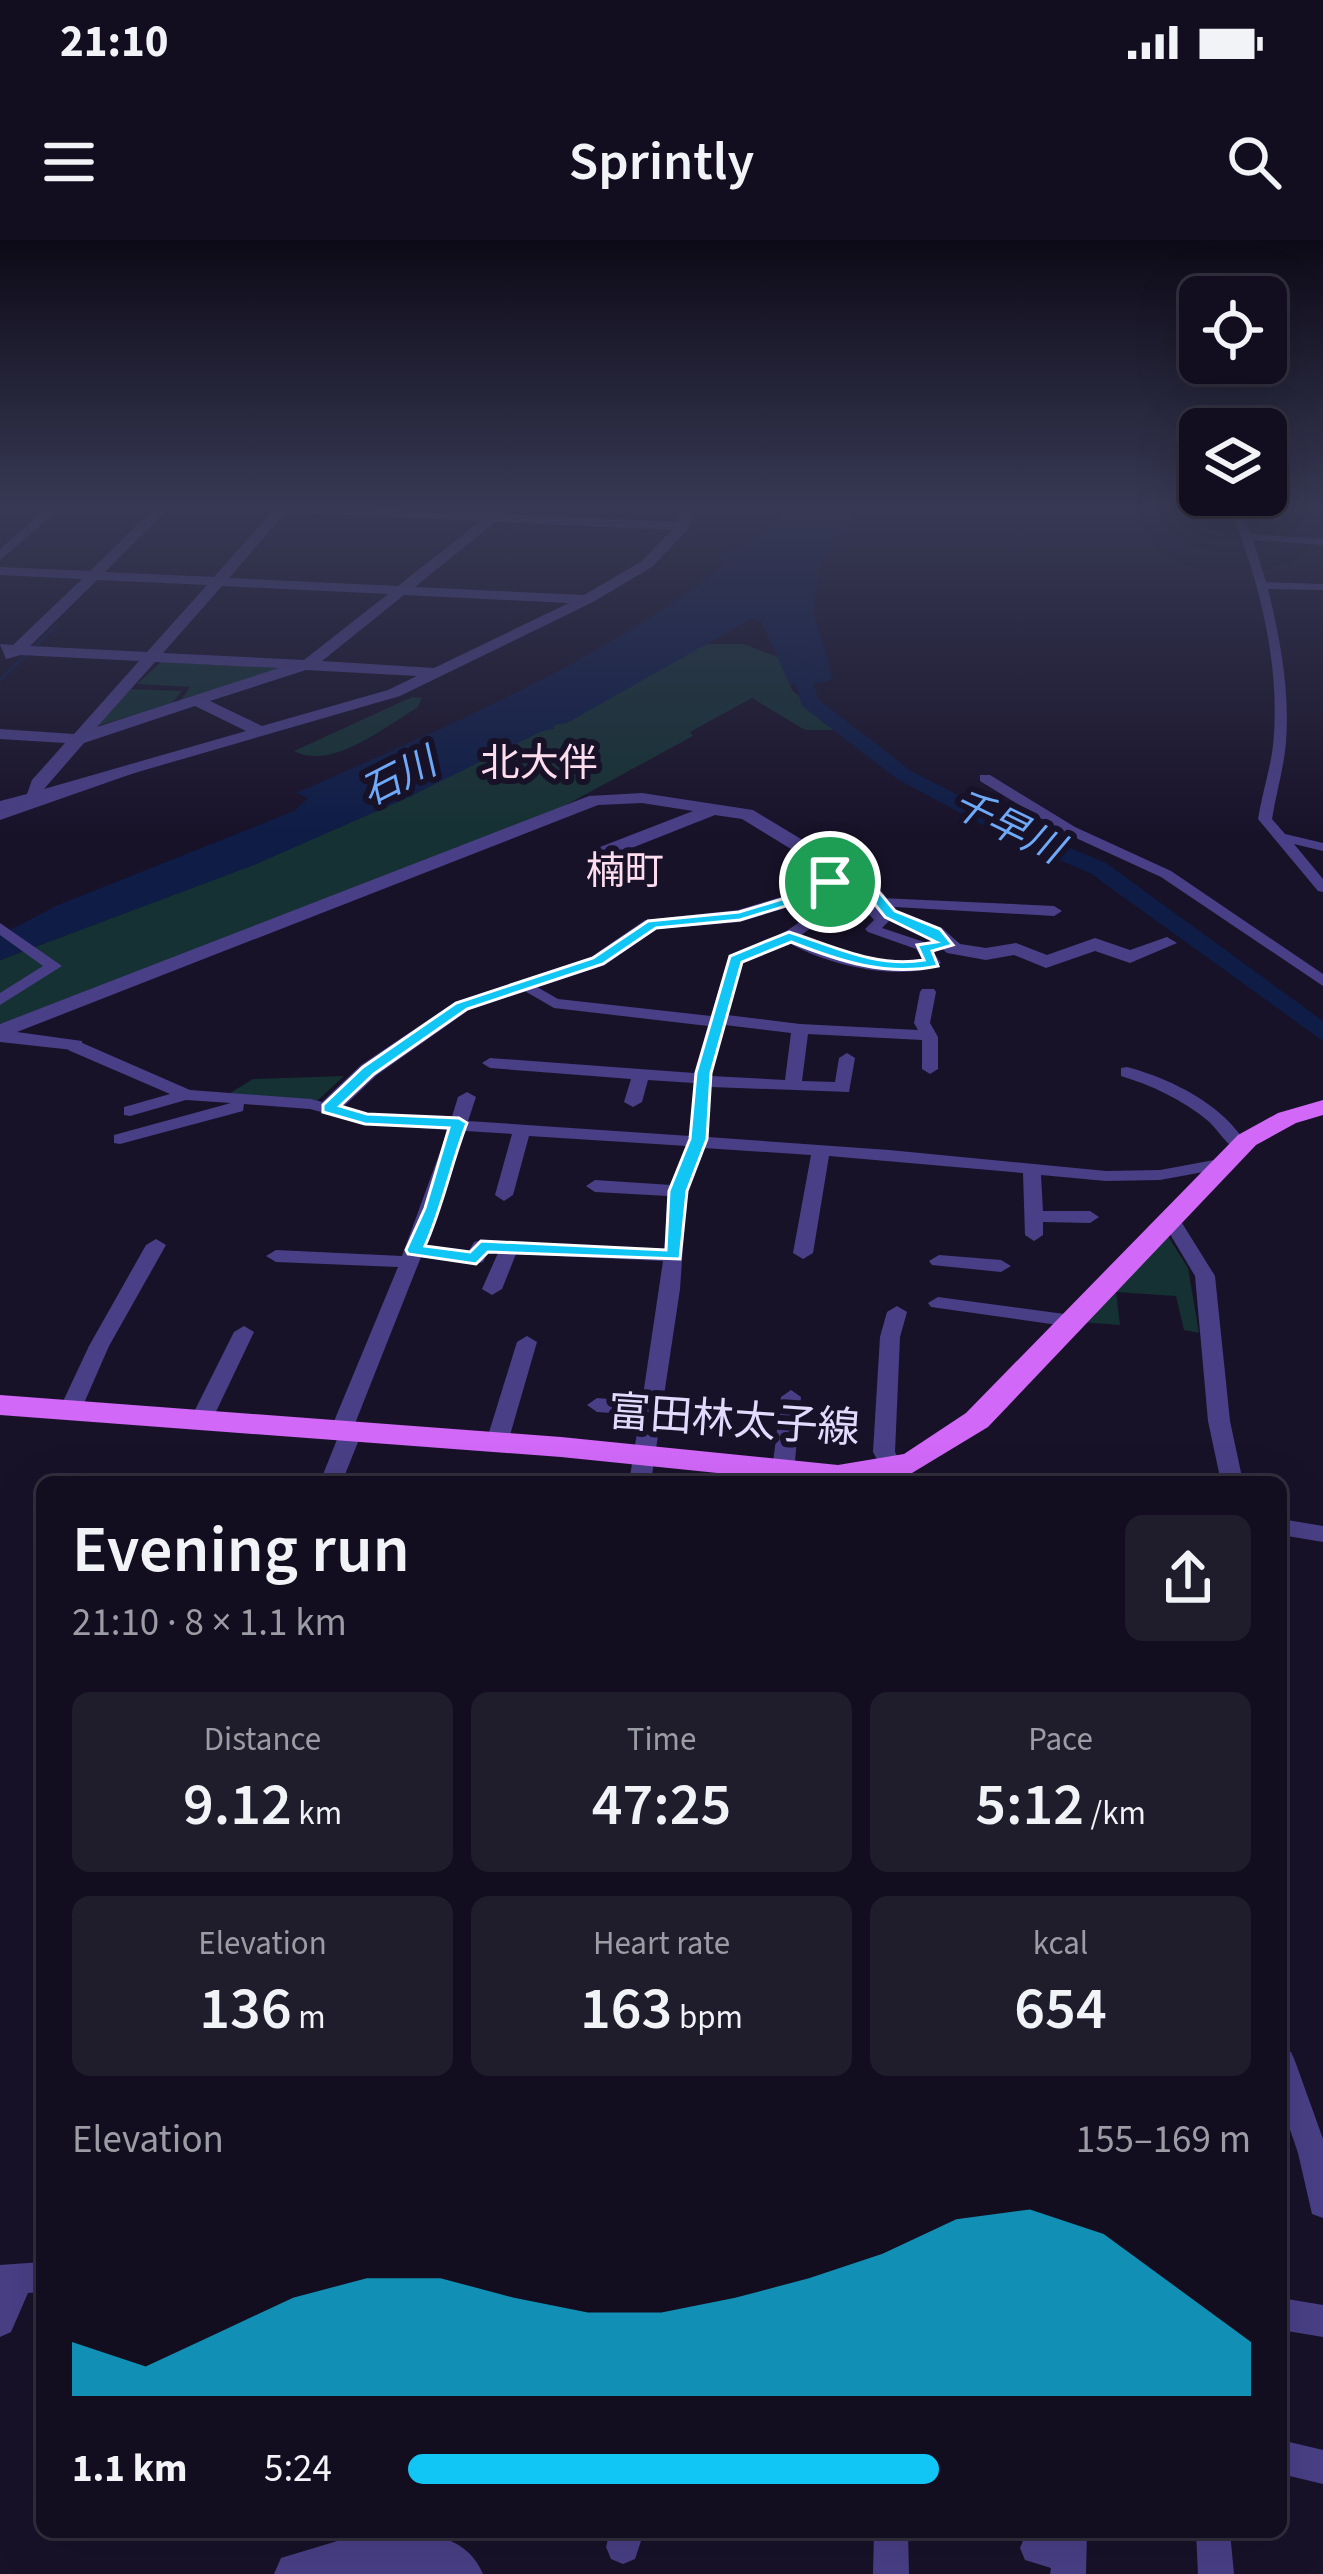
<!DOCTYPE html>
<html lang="en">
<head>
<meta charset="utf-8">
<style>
  :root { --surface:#120e1f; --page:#1f1c2c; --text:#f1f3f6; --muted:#9c9ca4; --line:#312e3d; --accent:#11c6f4 }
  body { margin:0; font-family:"Source Sans 3","Noto Sans JP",sans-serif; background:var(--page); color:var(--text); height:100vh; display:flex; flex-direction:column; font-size:45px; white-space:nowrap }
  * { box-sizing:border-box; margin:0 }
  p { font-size:39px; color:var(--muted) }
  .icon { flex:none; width:66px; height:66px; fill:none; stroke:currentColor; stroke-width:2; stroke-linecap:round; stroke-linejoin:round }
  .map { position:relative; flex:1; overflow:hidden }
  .side { position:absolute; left:36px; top:1236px; width:1251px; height:1062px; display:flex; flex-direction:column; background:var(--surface); border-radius:18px; box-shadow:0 12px 48px #0002,0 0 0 3px var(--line) }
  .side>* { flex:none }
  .tools { position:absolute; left:1179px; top:36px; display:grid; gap:24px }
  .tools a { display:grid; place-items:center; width:108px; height:108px; border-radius:18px; background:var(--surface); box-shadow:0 12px 48px #0002,0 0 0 3px var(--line); font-size:60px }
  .pin { position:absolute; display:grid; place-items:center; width:102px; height:102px; color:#fff; margin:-51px; border:6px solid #fff; border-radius:50%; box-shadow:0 3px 12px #0007 }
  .round { display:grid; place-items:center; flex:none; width:126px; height:126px; border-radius:18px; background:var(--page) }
  .headline { display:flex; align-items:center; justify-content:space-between; height:204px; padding:0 36px }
  h1 { font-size:66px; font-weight:600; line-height:90px }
  .figures { display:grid; grid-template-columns:repeat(3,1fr); gap:18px; height:204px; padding:12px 36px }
  .figures div { display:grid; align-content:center; border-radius:18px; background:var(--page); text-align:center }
  .figures b { font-size:60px; font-weight:600 }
  .figures small { font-size:33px; font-weight:400 }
  .figures p { font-size:33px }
  .chart { height:336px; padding:24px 36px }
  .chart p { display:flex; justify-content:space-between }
  .chart svg { width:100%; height:216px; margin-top:12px; fill:var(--accent); opacity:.7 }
  ul { padding:0 36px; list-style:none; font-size:39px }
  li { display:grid; grid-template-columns:192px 144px 1fr; align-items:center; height:90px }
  li i { height:30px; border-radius:15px; background:var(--accent) }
  .status { display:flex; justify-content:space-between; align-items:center; height:84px; padding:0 60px; background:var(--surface); direction:ltr }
  .status svg { height:33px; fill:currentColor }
  header { display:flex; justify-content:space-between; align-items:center; height:156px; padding:0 36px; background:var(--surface); font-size:54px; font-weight:600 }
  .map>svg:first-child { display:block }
</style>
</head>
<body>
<div class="status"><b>21:10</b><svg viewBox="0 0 49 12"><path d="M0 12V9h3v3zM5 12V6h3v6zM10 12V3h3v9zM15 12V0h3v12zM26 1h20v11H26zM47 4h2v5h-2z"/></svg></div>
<header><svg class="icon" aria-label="menu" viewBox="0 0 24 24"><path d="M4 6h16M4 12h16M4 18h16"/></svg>Sprintly<svg class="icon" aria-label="search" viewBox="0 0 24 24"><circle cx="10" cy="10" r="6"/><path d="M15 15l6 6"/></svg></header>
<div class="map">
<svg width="1323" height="2334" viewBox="0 0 1323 2334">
  <rect width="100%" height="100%" fill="#181229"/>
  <g fill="#153133">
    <path d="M 702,404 L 744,404 L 780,418 L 792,450 L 837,490 L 805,490 L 752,458 L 690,492 L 693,496 L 529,585 L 0,784 L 0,720 C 244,629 482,533 702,404 Z"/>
    <path d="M 161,422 L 278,428 L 280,430 L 178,464 L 190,447 L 137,444 Z"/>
    <path d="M 131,449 L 182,451 L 171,464 L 97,486 Z"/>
    <path d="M 412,457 L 422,458 L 417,468 C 384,487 332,531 294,511 Z"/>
    <path d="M 344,836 L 317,861 L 227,855 L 253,839 Z"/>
    <path d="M 1166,993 L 1188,1028 L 1199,1093 L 1184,1090 L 1176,1056 L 1116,1052 L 1120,1085 L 1081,1082 Z"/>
  </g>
  <path fill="#0e1c46" d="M 787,268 L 861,268 L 815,330 L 819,333 L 813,371 L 833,437 L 827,442 L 790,445 L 761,381 L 751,379 L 567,483 L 554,485 L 554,489 L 542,491 L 407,558 L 254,625 L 0,720 L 0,695 L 58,665 L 294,571 L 308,558 L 296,553 C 443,488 597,425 724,325 L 718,319 L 722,312 L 747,306 Z"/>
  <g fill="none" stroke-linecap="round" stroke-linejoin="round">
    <path stroke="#0e1c46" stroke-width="3" d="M 0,440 L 56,386"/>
    <path fill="#0e1c46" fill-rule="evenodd" d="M 792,395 L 801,401 L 818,459 L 911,531 L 1027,590 L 1106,623 L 1323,781 L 1323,801 L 1090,633 L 1011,600 L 897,539 L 802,466 L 783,401 Z"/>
    <g fill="#493f86" fill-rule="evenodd">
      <path d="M 1229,268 L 1239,268 L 1251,294 L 1323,299 L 1323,305 L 1253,300 L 1266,342 L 1323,344 L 1323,350 L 1268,349 C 1280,398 1290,451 1286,502 C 1284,528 1276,553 1272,579 L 1285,594 L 1323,603 L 1323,611 L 1294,604 L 1323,639 L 1323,652 L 1318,651 L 1258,579 C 1262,554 1270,530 1273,506 C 1281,427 1260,340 1229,268 Z"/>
      <path d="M 128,528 L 140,531 L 0,580 L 0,571 Z"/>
      <path d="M 980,535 L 990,535 L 1075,587 L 1171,631 L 1323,734 L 1323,746 L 1161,637 L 1065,593 L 980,541 Z"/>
      <path d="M 820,647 L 869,657 L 873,661 L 880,658 L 1054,666 L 1062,671 L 1054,676 L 877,666 L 890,680 L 882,688 L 936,706 L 939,709 L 934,713 L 941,723 C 905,744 822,724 788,702 L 742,722 L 727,775 L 800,784 L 918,790 L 914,783 L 920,752 L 922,749 L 934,749 L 936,752 L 930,783 L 938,797 L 938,829 L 930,834 L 922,829 L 922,800 L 808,794 L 802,841 L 835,842 L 839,818 L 847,813 L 855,818 L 849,852 L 711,847 L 708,897 L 889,910 L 1106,931 L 1160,930 L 1225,918 L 1234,923 L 1225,928 L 1160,940 L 1106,941 L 1041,935 L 1043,971 L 1090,971 L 1099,977 L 1090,983 L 1043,982 L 1043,995 L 1034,1001 L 1025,995 L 1023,933 L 829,916 L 813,1013 L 803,1019 L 793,1013 L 811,915 L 704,908 L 687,951 L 680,1049 L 651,1242 L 629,1242 L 640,1175 L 597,1172 L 587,1165 L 597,1158 L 642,1162 L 663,1021 L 516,1014 L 502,1049 L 492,1055 L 482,1049 L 498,1013 L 488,1012 L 483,1022 L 476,1024 L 421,1017 L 354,1186 L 362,1192 L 342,1242 L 320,1242 L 338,1197 L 330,1191 L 398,1027 L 276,1022 L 266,1016 L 276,1010 L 402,1016 L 448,890 L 366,884 L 310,869 L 244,864 L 243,871 L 120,904 L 114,903 L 114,895 L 231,863 L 186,860 L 130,876 L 124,875 L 124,867 L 170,854 L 68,810 L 68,802 L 80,802 L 190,850 L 311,859 L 367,874 L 451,880 L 458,857 L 467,852 L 476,857 L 468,881 L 690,896 L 694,843 L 648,840 L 642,862 L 633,867 L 624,862 L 631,839 L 490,828 L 482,823 L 490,818 L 694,833 L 708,786 L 554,768 L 516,746 L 518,743 L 530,743 L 558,759 L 711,776 L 729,716 C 764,702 803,690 823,656 L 813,651 ZM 836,659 L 859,663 L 874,680 L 865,689 L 868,692 L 916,709 L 923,719 C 881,723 836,719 800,696 L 819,682 ZM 725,785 L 791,793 L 785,840 L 711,836 ZM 465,891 L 512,894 L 495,955 L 504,961 L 513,955 L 529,896 L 687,906 L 671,945 L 595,940 L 586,946 L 595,952 L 668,956 L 664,1010 L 481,1000 L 474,1002 L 469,1011 L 425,1006 Z"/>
      <path d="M 0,683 L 62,726 L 0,765 L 0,753 L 43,726 L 0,695 Z"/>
      <path d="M 1127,827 C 1161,836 1198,853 1224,877 C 1234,886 1241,897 1251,906 L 1242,911 C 1225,906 1220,891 1207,880 C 1183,860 1151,845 1121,836 L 1121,828 Z"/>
      <path d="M 1170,973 L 1177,975 L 1215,1036 L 1230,1181 L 1243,1242 L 1221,1242 L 1208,1181 L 1195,1036 L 1161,979 Z"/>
      <path d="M 156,999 L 166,1005 L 109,1106 L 81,1170 L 70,1177 L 63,1175 L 59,1170 L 89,1106 L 146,1005 Z"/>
      <path d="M 939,1015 L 1001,1020 L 1011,1026 L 1001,1032 L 932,1025 L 929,1021 Z"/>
      <path d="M 938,1057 L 1072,1075 L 1082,1081 L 1072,1087 L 931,1067 L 928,1063 Z"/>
      <path d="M 897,1066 L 907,1072 L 900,1097 L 895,1212 L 904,1229 L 893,1236 L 885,1234 L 873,1212 L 880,1097 L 887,1072 Z"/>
      <path d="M 244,1086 L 254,1092 L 212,1180 L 201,1187 L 194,1185 L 190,1180 L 234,1092 Z"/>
      <path d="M 527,1096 L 537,1102 L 508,1202 L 497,1209 L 489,1207 L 486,1202 L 517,1102 Z"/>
      <path d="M 791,1150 L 801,1157 L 794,1231 L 783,1238 L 772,1231 L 781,1157 Z"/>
      <path d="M 1281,1279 L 1323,1286 L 1323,1302 L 1281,1295 Z"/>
      <path d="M 1281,1808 L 1291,1812 L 1295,1821 L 1323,1899 L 1323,1978 L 1312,1974 L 1298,1913 L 1281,1863 Z"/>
      <path d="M 42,2022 L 42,2052 L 28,2053 L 11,2092 L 0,2097 L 0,2025 Z"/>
      <path d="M 1281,2058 L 1323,2065 L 1323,2097 L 1281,2090 Z"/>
      <path d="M 1281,2200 L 1323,2210 L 1323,2244 L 1281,2234 Z"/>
      <path d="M 610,2292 L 644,2292 L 635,2319 L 623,2324 L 611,2319 L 606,2307 Z"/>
      <path d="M 874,2292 L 908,2292 L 909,2334 L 873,2334 Z"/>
      <path d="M 1034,2292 L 1087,2292 L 1086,2334 L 1050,2334 L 1051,2328 L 1025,2320 L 1020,2308 L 1025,2296 Z"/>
      <path d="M 1196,2292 L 1230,2292 L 1234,2334 L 1198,2334 Z"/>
    </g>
    <g fill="#493f86" fill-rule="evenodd">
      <path d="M 47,268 L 61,268 L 0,320 L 0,309 Z"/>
      <path d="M 155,268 L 169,268 L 105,332 L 214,337 L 273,271 L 270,268 L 489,273 L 495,268 L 510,268 L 504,274 L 678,282 L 682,268 L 695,268 L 689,288 L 652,327 L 593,362 L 400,456 L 0,572 L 0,561 L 27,554 L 32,540 L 65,503 L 0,499 L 0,489 L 74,494 L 139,421 L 21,415 L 6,419 L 0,404 L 13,405 L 82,339 L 0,335 L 0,327 L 90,331 ZM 286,272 L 480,281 L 398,346 L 229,338 ZM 495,282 L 672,290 L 642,321 L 584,355 L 415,347 ZM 97,340 L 207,345 L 147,412 L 30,406 ZM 222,346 L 388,354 L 304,420 L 163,413 ZM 404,355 L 569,363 L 434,428 L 322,421 ZM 155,422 L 279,428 L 97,487 ZM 306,430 L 417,436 L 388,450 L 262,486 L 210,461 ZM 195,466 L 246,491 L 44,549 L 84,503 Z"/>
      <path d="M 642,553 L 753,570 L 831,617 L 841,631 L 840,638 L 877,646 L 897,670 L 942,688 L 960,704 L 986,708 L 1016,703 L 1047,715 L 1095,698 L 1130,710 L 1167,697 L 1177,703 L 1130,723 L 1095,711 L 1046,728 L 1014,715 L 986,720 L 947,713 L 928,696 L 883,678 L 864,654 L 834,648 L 824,656 L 740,682 L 657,689 L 605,725 L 469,770 L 377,835 L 337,873 L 321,873 L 321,863 L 361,825 L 455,762 L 591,717 L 645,680 L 738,670 L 810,648 L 821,640 L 823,631 L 817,625 L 742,579 L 715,575 L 614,615 L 600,615 L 600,607 L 693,571 L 642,563 L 598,565 L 17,792 L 82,801 L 82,811 L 0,802 L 0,784 L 589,556 Z"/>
      <path d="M 367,2292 C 409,2292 463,2287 483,2334 L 274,2334 L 281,2318 Z"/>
    </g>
    <path fill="#d168f8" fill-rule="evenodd" d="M 1323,860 L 1323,875 L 1296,883 L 1256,905 L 988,1187 L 912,1233 L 859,1242 L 805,1242 L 561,1217 L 0,1175 L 0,1155 L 561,1197 L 838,1225 L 904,1214 L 966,1173 L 1238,895 L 1278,873 Z"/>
  </g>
  <linearGradient id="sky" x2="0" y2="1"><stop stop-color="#0d0a17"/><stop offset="0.45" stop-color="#373954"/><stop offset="1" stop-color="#373954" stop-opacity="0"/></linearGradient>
  <rect width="1323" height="595" fill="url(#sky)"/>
  <path fill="#11c6f4" stroke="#fff" stroke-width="3" fill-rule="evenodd" d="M 830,638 L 875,647 L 895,671 L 940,689 L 953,705 L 932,711 L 938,726 C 886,737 839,721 791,702 L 742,722 L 711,833 L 707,899 L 687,951 L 680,1019 L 488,1012 L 476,1024 L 408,1014 L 406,1010 L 425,968 L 449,888 L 365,884 L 323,872 L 323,865 L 363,827 L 456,763 L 593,718 L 648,681 L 739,672 L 812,650 ZM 833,647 L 866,653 L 885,677 L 936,702 L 917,705 L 924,720 C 876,728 833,706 789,692 L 730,716 L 696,833 L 690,899 L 669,951 L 666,1010 L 481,1001 L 470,1012 L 425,1006 C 443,966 451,924 467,883 L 459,878 L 367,874 L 340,866 L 374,834 L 467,769 L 603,724 L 656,688 L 740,680 L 822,655 Z"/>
  <g text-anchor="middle" stroke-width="12" stroke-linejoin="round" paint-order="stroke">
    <g font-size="39" fill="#fdddee" stroke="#181229">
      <text x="539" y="536">北大伴</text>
      <text x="625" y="644">楠町</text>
    </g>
    <g font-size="39" font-style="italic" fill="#6faaf8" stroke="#181229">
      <text transform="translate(398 536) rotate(-27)" y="14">石川</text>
      <text transform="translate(1008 585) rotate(26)" y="14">千早川</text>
    </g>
    <g font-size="42" fill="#e3dbfd" stroke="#181229">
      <text transform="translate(734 1179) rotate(4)" y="15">富田林太子線</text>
    </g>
  </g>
</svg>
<div class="tools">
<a><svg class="icon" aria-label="locate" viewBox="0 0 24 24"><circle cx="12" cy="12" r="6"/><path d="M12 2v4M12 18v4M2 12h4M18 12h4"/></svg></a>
<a><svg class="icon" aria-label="layers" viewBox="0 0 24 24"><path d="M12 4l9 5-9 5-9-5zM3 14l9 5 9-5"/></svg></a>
</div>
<div class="pin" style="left:830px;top:642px;background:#1e9e55"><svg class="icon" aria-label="arrive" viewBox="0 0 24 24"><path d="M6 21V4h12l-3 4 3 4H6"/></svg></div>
<section class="side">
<div class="headline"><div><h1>Evening run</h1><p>21:10 · 8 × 1.1 km</p></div><a class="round"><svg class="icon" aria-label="share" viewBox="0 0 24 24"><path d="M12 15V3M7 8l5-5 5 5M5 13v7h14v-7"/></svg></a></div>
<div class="figures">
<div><p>Distance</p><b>9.12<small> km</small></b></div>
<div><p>Time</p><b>47:25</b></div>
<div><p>Pace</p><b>5:12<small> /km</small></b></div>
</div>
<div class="figures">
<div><p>Elevation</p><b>136<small> m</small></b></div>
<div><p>Heart rate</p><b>163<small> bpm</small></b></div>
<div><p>kcal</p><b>654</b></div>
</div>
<div class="chart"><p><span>Elevation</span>155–169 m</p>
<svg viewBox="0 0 160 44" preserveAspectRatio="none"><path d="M0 44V33L10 38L20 31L30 24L40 20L50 20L60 24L70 27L80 27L90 24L100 20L110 15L120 8L130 6L140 11L150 22L160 33V44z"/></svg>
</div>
<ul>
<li><b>1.1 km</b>5:24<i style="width:63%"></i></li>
</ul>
</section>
</div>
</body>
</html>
